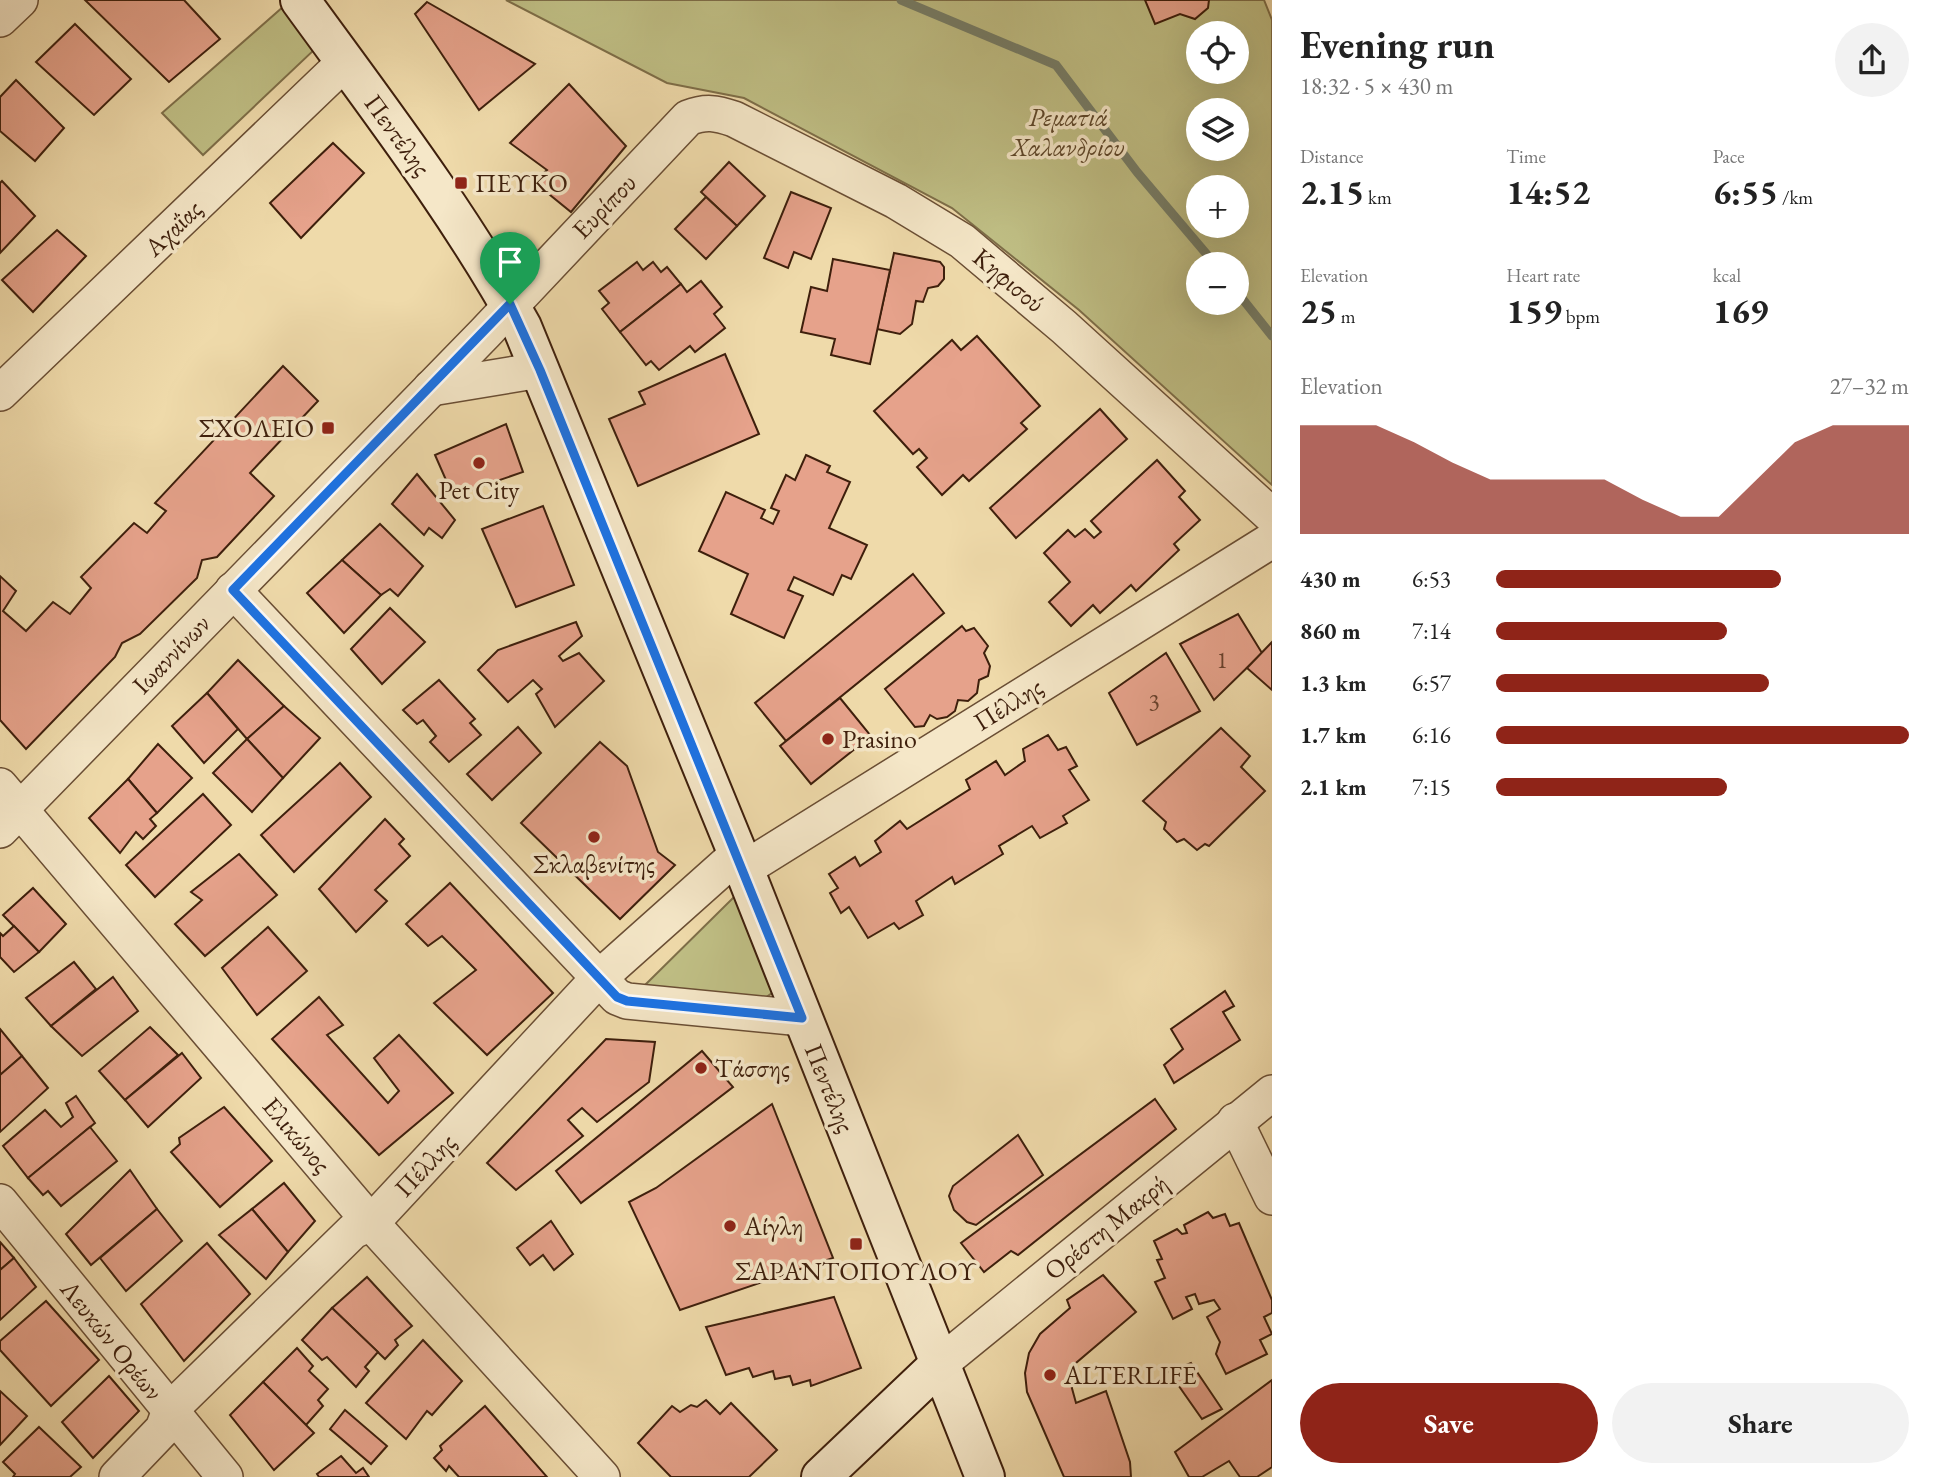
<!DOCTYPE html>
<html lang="en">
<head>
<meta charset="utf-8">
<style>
  :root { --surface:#fff; --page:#f2f2f2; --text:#222; --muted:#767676; --accent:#8f2418 }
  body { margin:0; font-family:"EB Garamond",serif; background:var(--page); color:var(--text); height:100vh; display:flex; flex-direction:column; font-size:26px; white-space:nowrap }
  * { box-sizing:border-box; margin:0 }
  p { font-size:23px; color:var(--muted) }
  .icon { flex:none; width:38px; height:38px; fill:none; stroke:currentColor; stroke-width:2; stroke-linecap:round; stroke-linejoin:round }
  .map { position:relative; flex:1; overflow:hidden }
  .sheet { display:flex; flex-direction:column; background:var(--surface); width:665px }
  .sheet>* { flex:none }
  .buttons { position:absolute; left:1186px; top:21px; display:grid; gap:14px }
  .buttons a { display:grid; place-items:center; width:63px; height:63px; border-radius:50%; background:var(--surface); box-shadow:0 7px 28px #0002; font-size:35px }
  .pin { position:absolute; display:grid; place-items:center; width:60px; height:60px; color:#fff; margin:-72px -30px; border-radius:50% 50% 50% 0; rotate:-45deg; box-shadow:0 0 7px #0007 }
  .pin .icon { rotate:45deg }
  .round { display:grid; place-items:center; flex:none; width:74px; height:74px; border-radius:37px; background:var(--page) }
  .head { display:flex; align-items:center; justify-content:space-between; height:119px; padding:0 28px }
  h1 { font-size:38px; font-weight:700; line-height:52px }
  .figures { display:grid; grid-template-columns:repeat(3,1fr); gap:10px; height:119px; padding:7px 28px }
  .figures div { display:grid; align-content:center }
  .figures b { font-size:35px; font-weight:700 }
  .figures small { font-size:19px; font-weight:400 }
  .figures p { font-size:19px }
  .chart { height:196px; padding:14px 28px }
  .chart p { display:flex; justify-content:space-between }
  .chart svg { width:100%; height:126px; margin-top:7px; fill:var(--accent); opacity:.7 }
  .action { display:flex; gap:14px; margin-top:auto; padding:14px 28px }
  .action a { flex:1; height:80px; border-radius:42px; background:var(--accent); color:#fff; font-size:28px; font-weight:700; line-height:80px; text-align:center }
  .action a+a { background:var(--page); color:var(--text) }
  ul { padding:0 28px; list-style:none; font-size:23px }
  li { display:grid; grid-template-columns:112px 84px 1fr; align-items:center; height:52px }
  li i { height:18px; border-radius:9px; background:var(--accent) }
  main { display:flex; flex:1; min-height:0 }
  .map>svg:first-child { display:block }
</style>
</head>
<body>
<main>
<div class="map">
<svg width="1272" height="1477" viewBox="0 0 1272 1477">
  <rect width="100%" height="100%" fill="#efdaaa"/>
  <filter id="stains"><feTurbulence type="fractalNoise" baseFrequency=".00286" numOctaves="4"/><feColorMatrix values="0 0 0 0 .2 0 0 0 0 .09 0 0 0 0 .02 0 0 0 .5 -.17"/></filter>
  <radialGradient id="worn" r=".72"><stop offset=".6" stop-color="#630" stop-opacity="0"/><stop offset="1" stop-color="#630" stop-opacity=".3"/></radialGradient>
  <g fill="#bfbe84" stroke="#7e6e48" stroke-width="2" fill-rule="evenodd">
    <path d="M 506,0 L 1264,0 L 1272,20 L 1272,485 L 1079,310 L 952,208 L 744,98 L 667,83 ZM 1199,33 L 1237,33 L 1237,72 L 1199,72 ZM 1199,110 L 1237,110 L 1237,149 L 1199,149 ZM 1199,187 L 1237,187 L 1237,226 L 1199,226 ZM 1199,264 L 1237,264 L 1237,303 L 1199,303 Z"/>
    <path d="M 284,6 L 315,49 L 203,155 L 162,113 Z"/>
    <path d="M 735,896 L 741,897 L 772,993 L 765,998 L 642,988 Z"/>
  </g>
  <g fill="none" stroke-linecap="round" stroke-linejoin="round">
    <g stroke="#767d67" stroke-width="9">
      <path d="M 901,0 L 1056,65 L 1137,172 L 1215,264"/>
      <path d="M 1237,292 L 1272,336"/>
    </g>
  </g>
  <g fill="#e6a28b" stroke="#3e1f0c" stroke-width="2">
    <path d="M 85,0 L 184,0 L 220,39 L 169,82 Z"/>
    <path d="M 1145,0 L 1209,0 L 1208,8 L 1195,19 L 1180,14 L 1155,24 Z"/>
    <path d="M 427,2 L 535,64 L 479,110 L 415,14 Z"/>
    <path d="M 75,24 L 131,79 L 94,115 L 36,62 Z"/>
    <path d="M 16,80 L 64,128 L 35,161 L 0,131 L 0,97 Z"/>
    <path d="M 569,84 L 626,146 L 571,212 L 534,182 L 547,170 L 510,143 Z"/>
    <path d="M 333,143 L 364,173 L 301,238 L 270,203 Z"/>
    <path d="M 729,162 L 765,196 L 737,226 L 701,192 Z"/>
    <path d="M 2,181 L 35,216 L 0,253 L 0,183 Z"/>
    <path d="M 791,192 L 831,208 L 811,259 L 794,252 L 788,268 L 764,258 Z"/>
    <path d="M 706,197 L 737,226 L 706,259 L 675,229 Z"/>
    <path d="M 57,230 L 86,256 L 33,312 L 2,280 Z"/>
    <path d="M 894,253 L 940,262 L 944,267 L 944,279 L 938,286 L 928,288 L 923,302 L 916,301 L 912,324 L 900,334 L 877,329 Z"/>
    <path d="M 833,259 L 890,270 L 870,364 L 831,355 L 835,339 L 801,332 L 811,287 L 827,291 Z"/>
    <path d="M 637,262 L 643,270 L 653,262 L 661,272 L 667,267 L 681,284 L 620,332 L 602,309 L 609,303 L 599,291 Z"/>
    <path d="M 701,281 L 722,307 L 714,314 L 725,328 L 695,352 L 690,346 L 659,370 L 651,361 L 646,365 L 620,332 L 681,284 L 687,292 Z"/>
    <path d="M 977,336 L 1040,406 L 1021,423 L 1027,429 L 969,481 L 963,475 L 942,495 L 917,467 L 927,458 L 919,449 L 913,454 L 874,411 L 952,340 L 961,350 Z"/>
    <path d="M 725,354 L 759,434 L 638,486 L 609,419 L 645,404 L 639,392 Z"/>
    <path d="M 283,366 L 318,401 L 250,473 L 274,496 L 217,557 L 202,560 L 197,578 L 140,634 L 122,643 L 115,657 L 26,749 L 0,720 L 0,576 L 16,591 L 3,611 L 26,631 L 53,602 L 70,614 L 91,588 L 81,577 L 134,523 L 147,533 L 166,511 L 155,503 Z"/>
    <path d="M 1100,409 L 1127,439 L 1016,538 L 990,508 Z"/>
    <path d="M 506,424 L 523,472 L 453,496 L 435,455 Z"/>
    <path d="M 806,455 L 830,466 L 827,472 L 850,482 L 829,528 L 867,545 L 851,579 L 842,575 L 833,595 L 794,577 L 788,590 L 803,596 L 784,638 L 731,614 L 748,574 L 699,551 L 726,492 L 765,510 L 761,518 L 773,524 L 779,511 L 771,508 L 786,475 L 795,480 Z"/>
    <path d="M 1157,460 L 1185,491 L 1179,497 L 1200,520 L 1174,544 L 1179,550 L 1136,591 L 1131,585 L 1100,613 L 1093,605 L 1071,626 L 1049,602 L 1070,582 L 1044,553 L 1068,530 L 1075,537 L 1085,529 L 1094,538 L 1101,532 L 1091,521 Z"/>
    <path d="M 417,474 L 455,520 L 442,538 L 429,528 L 424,535 L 392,504 Z"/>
    <path d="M 543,506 L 574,585 L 516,607 L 482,529 Z"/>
    <path d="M 380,524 L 423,566 L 398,596 L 390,589 L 381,595 L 342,560 Z"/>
    <path d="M 342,560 L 381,595 L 344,633 L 307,593 Z"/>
    <path d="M 913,574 L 944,613 L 786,741 L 755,703 Z"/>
    <path d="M 390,608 L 425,642 L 382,684 L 351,649 Z"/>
    <path d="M 1238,614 L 1262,653 L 1214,700 L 1180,644 Z"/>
    <path d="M 576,622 L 582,636 L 559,656 L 563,661 L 579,653 L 604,681 L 555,727 L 536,694 L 542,689 L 533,680 L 508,702 L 478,670 L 498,650 Z"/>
    <path d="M 962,626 L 966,631 L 974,628 L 988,646 L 984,653 L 990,666 L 988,676 L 979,680 L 977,693 L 968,701 L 958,700 L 955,711 L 947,717 L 937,719 L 930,715 L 924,726 L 915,727 L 885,689 Z"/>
    <path d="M 1272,642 L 1272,690 L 1247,668 Z"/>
    <path d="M 1166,653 L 1200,711 L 1137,745 L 1109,693 Z"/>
    <path d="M 238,660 L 284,706 L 247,739 L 207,693 Z"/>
    <path d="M 439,680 L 475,719 L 470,723 L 481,735 L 449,762 L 430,742 L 436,736 L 423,720 L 417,724 L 403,710 Z"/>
    <path d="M 207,693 L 238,729 L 204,763 L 172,726 Z"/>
    <path d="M 840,698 L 871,736 L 811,784 L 780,746 Z"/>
    <path d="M 284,706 L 320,738 L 283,778 L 247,739 Z"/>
    <path d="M 518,727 L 541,753 L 492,800 L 467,774 Z"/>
    <path d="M 1221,728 L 1250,756 L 1241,767 L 1265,791 L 1209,846 L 1205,844 L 1197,850 L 1184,839 L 1177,842 L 1164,829 L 1166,822 L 1143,801 Z"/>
    <path d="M 1048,735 L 1058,750 L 1066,747 L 1077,766 L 1069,770 L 1089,800 L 1063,816 L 1067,823 L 1040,838 L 1032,826 L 999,846 L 1003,854 L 955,884 L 952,877 L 916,901 L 923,915 L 899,929 L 894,923 L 868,938 L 849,907 L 841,913 L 830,893 L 838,888 L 829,874 L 855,857 L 860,866 L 881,852 L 875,841 L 900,821 L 907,829 L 970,789 L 966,780 L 996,761 L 1005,775 L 1025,761 L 1023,749 Z"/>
    <path d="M 247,739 L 283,778 L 252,812 L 213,773 Z"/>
    <path d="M 600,742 L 627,766 L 658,852 L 675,865 L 620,919 L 521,823 Z"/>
    <path d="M 158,744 L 192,778 L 157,813 L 128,779 Z"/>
    <path d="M 340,763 L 371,797 L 294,872 L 261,835 Z"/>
    <path d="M 128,779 L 157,813 L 150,819 L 156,826 L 143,839 L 136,832 L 120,853 L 89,818 Z"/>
    <path d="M 203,794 L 231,825 L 155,897 L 126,865 Z"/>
    <path d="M 385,819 L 404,839 L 399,844 L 410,856 L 375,890 L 387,901 L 356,932 L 319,889 Z"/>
    <path d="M 239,854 L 277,895 L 205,956 L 175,924 L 202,900 L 191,892 Z"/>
    <path d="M 450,883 L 553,993 L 487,1055 L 434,1003 L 476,970 L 442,936 L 428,946 L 406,924 Z"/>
    <path d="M 33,888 L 66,924 L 39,952 L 3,915 Z"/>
    <path d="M 14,926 L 39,952 L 14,972 L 0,957 L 0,933 L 3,936 Z"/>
    <path d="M 268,927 L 307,971 L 257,1015 L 222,968 Z"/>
    <path d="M 74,962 L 96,989 L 51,1026 L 26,998 Z"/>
    <path d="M 113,977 L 138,1011 L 82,1056 L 51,1026 Z"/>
    <path d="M 1225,991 L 1234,1006 L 1223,1012 L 1240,1040 L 1174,1083 L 1164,1065 L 1183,1049 L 1171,1029 Z"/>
    <path d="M 319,997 L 343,1025 L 327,1035 L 388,1103 L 399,1091 L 374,1058 L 399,1035 L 453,1093 L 379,1155 L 272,1039 Z"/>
    <path d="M 150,1027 L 178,1055 L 125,1100 L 99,1071 Z"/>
    <path d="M 0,1029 L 22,1056 L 0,1075 Z"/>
    <path d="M 606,1039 L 655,1042 L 649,1082 L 597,1122 L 582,1108 L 568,1120 L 583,1136 L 516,1190 L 487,1163 Z"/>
    <path d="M 702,1051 L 733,1087 L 581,1203 L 556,1171 Z"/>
    <path d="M 182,1053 L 201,1078 L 148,1127 L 125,1100 Z"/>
    <path d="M 22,1056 L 48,1088 L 0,1132 L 0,1075 Z"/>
    <path d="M 76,1096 L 95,1123 L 28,1178 L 3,1146 L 45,1110 L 61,1127 L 73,1117 L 66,1103 Z"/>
    <path d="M 1155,1099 L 1176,1129 L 1018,1255 L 1011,1251 L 984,1272 L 961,1243 Z"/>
    <path d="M 772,1104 L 833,1258 L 680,1310 L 629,1202 L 656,1188 Z"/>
    <path d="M 224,1107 L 272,1161 L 220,1207 L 171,1152 L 180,1144 L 179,1138 Z"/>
    <path d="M 90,1127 L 117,1161 L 61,1206 L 48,1191 L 43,1195 L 28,1178 Z"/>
    <path d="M 1018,1135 L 1043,1175 L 976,1225 L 967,1222 L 954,1210 L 949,1196 L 953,1186 Z"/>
    <path d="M 130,1170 L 157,1209 L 91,1265 L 66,1234 Z"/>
    <path d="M 284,1183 L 315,1221 L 288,1252 L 252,1209 Z"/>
    <path d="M 157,1209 L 182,1241 L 126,1291 L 100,1258 Z"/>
    <path d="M 252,1209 L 288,1252 L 266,1279 L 219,1235 Z"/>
    <path d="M 1208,1212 L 1213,1218 L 1225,1214 L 1230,1226 L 1239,1223 L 1272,1300 L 1272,1313 L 1264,1317 L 1272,1334 L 1260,1340 L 1267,1354 L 1226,1374 L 1216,1354 L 1220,1342 L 1207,1317 L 1220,1309 L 1214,1300 L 1199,1304 L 1195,1294 L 1186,1297 L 1192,1309 L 1173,1319 L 1155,1282 L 1165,1278 L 1157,1260 L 1162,1259 L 1154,1241 L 1177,1229 L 1182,1234 L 1187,1233 L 1184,1225 Z"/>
    <path d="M 551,1221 L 573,1254 L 554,1270 L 543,1255 L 530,1265 L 517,1248 Z"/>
    <path d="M 0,1242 L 14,1258 L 0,1270 Z"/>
    <path d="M 207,1243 L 250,1294 L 184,1361 L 141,1304 Z"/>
    <path d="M 14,1258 L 36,1287 L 0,1320 L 0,1270 Z"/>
    <path d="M 1103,1275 L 1136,1312 L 1076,1363 L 1073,1369 L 1075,1377 L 1070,1381 L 1076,1403 L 1106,1391 L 1130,1462 L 1131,1477 L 1064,1477 L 1027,1392 L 1025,1373 L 1029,1353 L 1040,1334 L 1070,1308 L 1067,1300 Z"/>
    <path d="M 367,1277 L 412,1326 L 395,1340 L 398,1345 L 385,1359 L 332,1308 Z"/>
    <path d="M 834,1297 L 861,1368 L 811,1386 L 810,1380 L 793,1385 L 790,1376 L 775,1379 L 773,1371 L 753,1377 L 749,1368 L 726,1375 L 706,1327 Z"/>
    <path d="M 46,1301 L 99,1360 L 51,1406 L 0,1350 L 0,1341 Z"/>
    <path d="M 332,1308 L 378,1352 L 365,1367 L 369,1371 L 356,1387 L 327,1357 L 322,1360 L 302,1340 Z"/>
    <path d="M 423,1340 L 462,1381 L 432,1415 L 427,1411 L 406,1439 L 366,1403 Z"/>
    <path d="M 297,1348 L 313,1366 L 309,1371 L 328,1389 L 318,1400 L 323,1406 L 306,1425 L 263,1382 Z"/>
    <path d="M 1191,1363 L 1222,1409 L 1202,1419 L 1169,1372 Z"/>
    <path d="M 109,1376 L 139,1411 L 93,1458 L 62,1422 Z"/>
    <path d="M 1272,1380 L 1272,1467 L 1257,1477 L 1240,1477 L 1229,1461 L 1202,1477 L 1189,1477 L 1175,1452 Z"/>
    <path d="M 263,1382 L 314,1433 L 274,1470 L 230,1415 Z"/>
    <path d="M 0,1391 L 27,1416 L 0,1445 Z"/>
    <path d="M 706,1400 L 720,1414 L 731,1403 L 777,1450 L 749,1477 L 671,1477 L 638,1443 L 672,1406 L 680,1412 L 691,1405 L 697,1407 Z"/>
    <path d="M 485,1406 L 547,1477 L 459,1477 L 449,1466 L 446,1471 L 434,1458 L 442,1450 L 440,1446 Z"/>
    <path d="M 345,1410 L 387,1446 L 371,1464 L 330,1429 Z"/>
    <path d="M 39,1427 L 81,1467 L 70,1477 L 13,1477 L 15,1474 L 3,1462 Z"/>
    <path d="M 341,1456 L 356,1473 L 363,1468 L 369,1477 L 319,1477 L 317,1474 Z"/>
  </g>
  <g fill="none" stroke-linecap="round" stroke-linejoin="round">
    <defs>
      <g id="street">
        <path d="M 0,19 L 20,0"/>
        <path d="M 431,388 L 540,370"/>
        <path d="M 0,393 L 345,62"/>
        <path d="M 233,590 L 617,997 L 627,1001 L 802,1018"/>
        <path d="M 0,786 L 371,1223 L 602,1477"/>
        <path d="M 0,830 L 485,333 L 688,118 C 706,111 716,113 734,119 L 896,201 L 962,241 L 1064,327 L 1272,516"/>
        <path d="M 744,869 L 1272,540"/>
        <path d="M 1235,1121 L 1272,1197"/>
        <path d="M 0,1202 L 225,1477"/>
        <path d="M 941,1363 L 1272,1093"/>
        <path d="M 117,1477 L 163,1429 L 170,1410 L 353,1231 L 371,1223 L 599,978 L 738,854"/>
      </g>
      <g id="secondary">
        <path d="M 300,0 C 377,106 458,211 522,327 L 744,869 L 985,1477"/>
        <path d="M 821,1477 L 941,1363"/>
      </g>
    </defs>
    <use href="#street" stroke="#6a4e34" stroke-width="38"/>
    <use href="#secondary" stroke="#3e1f0c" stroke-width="42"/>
    <use href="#street" stroke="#f5e7c8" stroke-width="35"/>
    <use href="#secondary" stroke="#f5e7c8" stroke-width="38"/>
  </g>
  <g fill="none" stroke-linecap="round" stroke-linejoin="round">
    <defs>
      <path id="route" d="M 510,304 L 540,370 L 802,1018 L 627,1001 L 617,997 L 233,590 Z"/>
    </defs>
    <use href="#route" stroke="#fff" stroke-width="14"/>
    <use href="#route" stroke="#1a73e8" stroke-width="9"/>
  </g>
  <g fill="#8f2418" stroke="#f5e7c8" stroke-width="2.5">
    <rect x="454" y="176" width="14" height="14" rx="3.5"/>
    <rect x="321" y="421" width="14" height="14" rx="3.5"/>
    <circle cx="479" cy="463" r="7"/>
    <circle cx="828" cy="739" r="7"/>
    <circle cx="594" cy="837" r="7"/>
    <circle cx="701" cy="1068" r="7"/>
    <circle cx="730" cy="1226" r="7"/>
    <rect x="849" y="1237" width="14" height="14" rx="3.5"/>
    <circle cx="1050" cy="1375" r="7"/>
  </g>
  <g text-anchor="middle" stroke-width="7" stroke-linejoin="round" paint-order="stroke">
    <g font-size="23" fill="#68402c">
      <text x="1222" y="668">1</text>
      <text x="1154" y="710">3</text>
    </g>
    <g font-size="26" font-style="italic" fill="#5e472a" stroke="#f5e7c8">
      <text x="1068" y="126">Ρεματιά<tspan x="1068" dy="30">Χαλανδρίου</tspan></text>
    </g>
    <g font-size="26" fill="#3e1f0c" stroke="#f5e7c8">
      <text transform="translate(398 135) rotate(54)" y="9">Πεντέλης</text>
      <text transform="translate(604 206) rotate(-46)" y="9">Ευρίπου</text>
      <text transform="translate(173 228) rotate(-44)" y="9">Αχαΐας</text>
      <text transform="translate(1009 280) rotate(40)" y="9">Κηφισού</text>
      <text transform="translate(171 654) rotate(-46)" y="9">Ιωαννίνων</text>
      <text transform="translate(1008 704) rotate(-32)" y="9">Πέλλης</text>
      <text transform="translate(830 1088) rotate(68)" y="9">Πεντέλης</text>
      <text transform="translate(297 1135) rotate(50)" y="9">Ελικώνος</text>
      <text transform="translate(425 1165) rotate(-47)" y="9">Πέλλης</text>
      <text transform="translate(1106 1227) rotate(-39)" y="9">Ορέστη Μακρή</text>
      <text transform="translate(112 1340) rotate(51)" y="9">Λευκών Ορέων</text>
    </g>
    <g font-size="26" fill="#3e1f0c" stroke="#f5e7c8" text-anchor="start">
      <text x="475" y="192">ΠΕΥΚΟ</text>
      <text x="314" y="437" text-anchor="end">ΣΧΟΛΕΙΟ</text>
      <text x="479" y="499" text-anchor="middle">Pet City</text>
      <text x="842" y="748">Prasino</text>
      <text x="594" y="873" text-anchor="middle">Σκλαβενίτης</text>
      <text x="715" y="1077">Τάσσης</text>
      <text x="744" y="1235">Αίγλη</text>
      <text x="856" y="1280" text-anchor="middle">ΣΑΡΑΝΤΟΠΟΥΛΟΥ</text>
      <text x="1064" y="1384">ALTERLIFE</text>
    </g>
  </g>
  <rect width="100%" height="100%" filter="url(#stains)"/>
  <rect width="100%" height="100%" fill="url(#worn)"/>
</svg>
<div class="buttons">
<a><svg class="icon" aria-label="locate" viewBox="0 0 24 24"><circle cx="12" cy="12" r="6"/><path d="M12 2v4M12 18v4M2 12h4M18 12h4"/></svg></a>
<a><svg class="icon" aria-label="layers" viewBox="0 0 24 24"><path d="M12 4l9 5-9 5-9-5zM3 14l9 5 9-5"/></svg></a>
<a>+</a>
<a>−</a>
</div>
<div class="pin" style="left:510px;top:304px;background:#1e9e55"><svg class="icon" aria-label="arrive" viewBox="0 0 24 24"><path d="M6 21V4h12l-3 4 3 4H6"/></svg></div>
</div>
<section class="sheet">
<div class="head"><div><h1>Evening run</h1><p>18:32 · 5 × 430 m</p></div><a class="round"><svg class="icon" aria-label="share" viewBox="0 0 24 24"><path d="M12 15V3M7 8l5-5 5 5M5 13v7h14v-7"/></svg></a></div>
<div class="figures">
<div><p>Distance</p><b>2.15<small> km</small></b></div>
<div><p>Time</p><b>14:52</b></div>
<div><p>Pace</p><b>6:55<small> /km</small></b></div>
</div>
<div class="figures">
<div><p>Elevation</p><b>25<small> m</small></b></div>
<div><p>Heart rate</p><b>159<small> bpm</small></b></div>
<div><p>kcal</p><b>169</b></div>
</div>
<div class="chart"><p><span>Elevation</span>27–32 m</p>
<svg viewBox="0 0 160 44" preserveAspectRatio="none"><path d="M0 44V6L10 6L20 6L30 12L40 19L50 25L60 25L70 25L80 25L90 32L100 38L110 38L120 25L130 12L140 6L150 6L160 6V44z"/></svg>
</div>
<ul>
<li><b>430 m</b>6:53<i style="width:69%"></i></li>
<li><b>860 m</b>7:14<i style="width:56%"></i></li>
<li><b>1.3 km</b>6:57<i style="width:66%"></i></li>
<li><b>1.7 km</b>6:16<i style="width:100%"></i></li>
<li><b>2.1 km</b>7:15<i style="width:56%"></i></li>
</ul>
<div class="action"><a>Save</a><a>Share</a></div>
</section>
</main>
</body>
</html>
